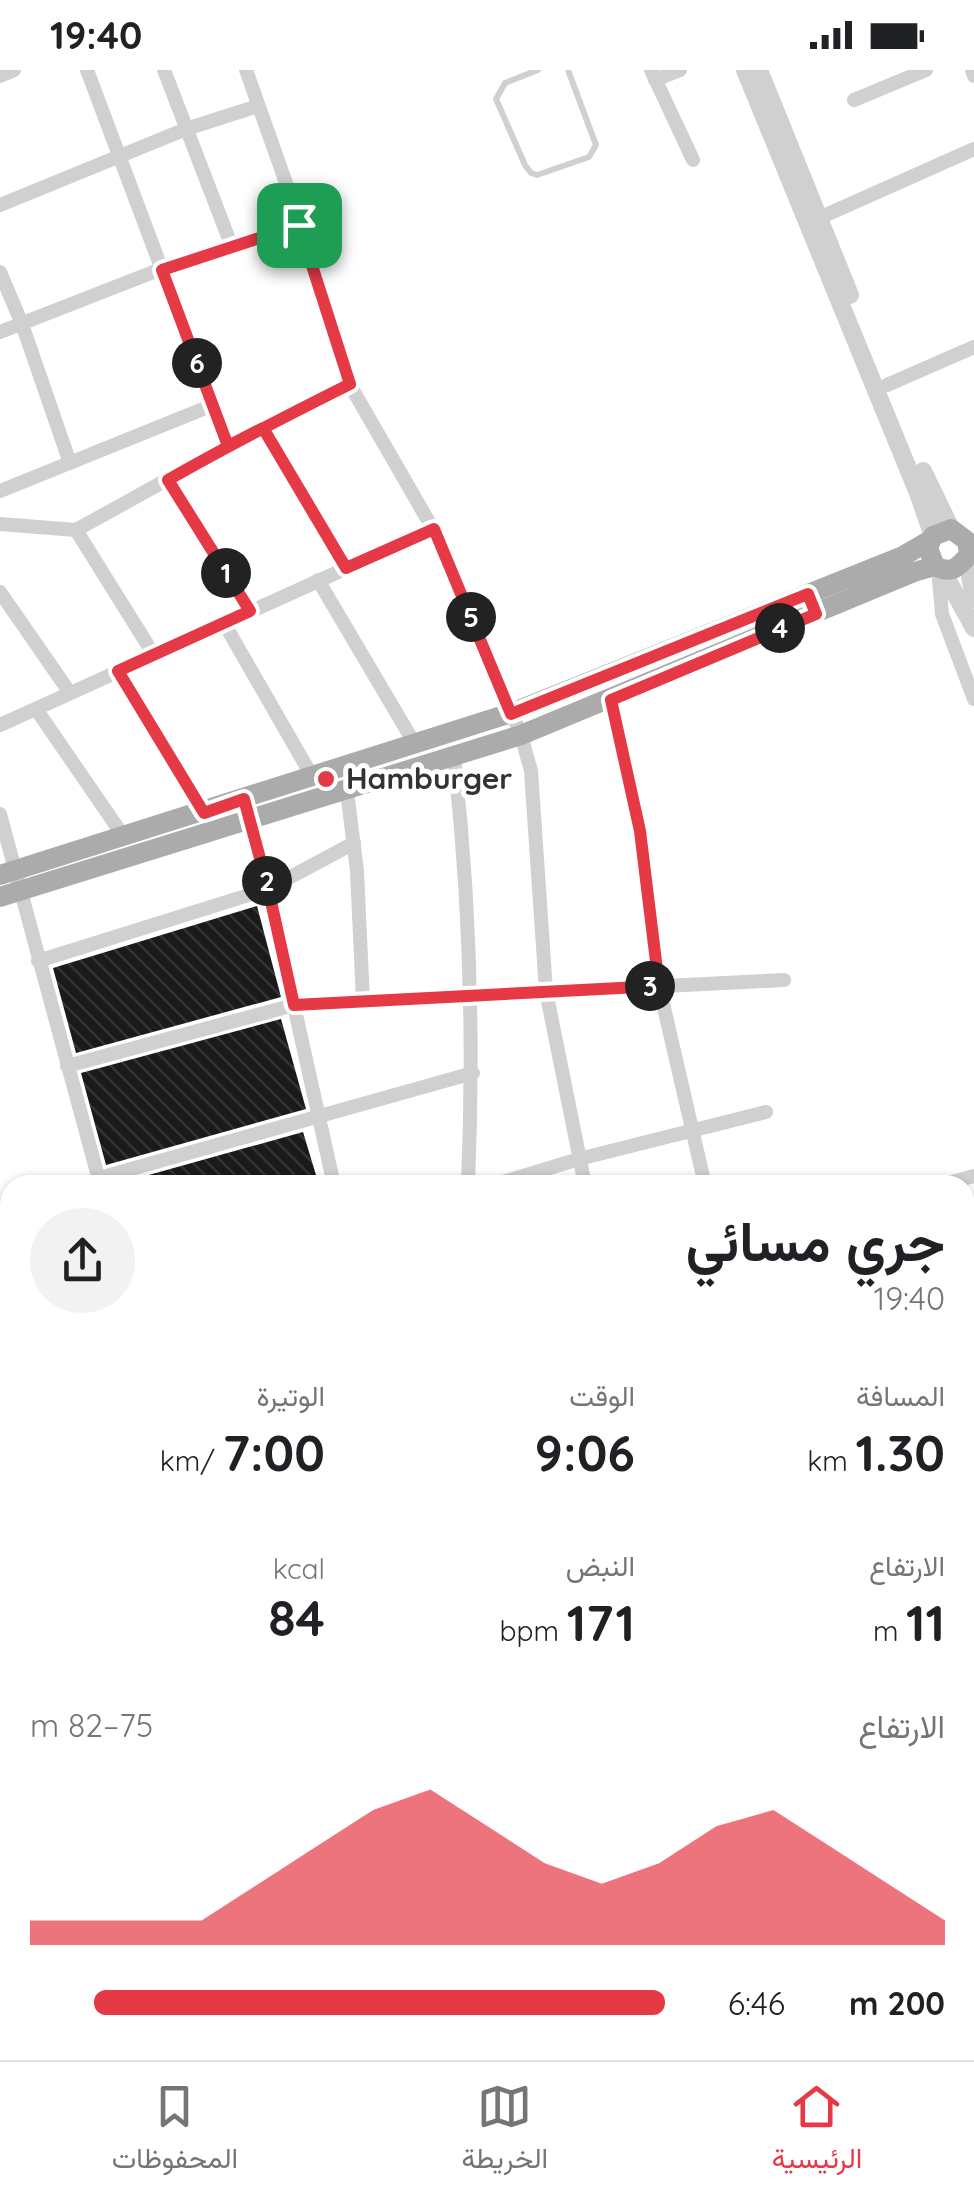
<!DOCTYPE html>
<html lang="ar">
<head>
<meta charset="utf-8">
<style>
  :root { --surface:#fff; --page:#f2f2f2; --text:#202124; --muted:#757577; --line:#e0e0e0; --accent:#e63946 }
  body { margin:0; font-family:Quicksand,Vazirmatn,sans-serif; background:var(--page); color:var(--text); direction:rtl; height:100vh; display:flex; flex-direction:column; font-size:38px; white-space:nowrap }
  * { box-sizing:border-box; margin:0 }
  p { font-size:32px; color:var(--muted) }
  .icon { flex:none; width:55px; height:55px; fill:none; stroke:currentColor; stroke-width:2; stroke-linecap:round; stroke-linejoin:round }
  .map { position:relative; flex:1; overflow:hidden; direction:ltr }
  .drawer { position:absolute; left:0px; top:1105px; width:975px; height:885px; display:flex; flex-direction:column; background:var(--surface); border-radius:30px 30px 0 0; box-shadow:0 2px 8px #0004; direction:rtl }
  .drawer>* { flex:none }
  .pin { position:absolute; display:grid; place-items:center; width:85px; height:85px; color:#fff; margin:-42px; border-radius:20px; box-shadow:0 5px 15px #0006 }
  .km { position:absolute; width:50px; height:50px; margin:-25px; border-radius:50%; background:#222; color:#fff; font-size:28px; line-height:50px; text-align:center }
  .round { display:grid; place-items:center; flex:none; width:105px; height:105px; border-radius:52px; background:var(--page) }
  .summary { display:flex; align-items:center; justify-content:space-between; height:170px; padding:0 30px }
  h1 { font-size:55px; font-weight:700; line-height:75px }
  .figures { display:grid; grid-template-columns:repeat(3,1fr); gap:15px; height:170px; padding:10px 30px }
  .figures div { display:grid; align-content:center }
  .figures b { font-size:50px; font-weight:700 }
  .figures small { font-size:28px; font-weight:400 }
  .figures p { font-size:28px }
  .chart { height:280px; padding:20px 30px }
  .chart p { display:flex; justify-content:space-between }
  .chart svg { width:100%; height:180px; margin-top:10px; fill:var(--accent); opacity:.7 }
  ul { padding:0 30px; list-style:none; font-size:32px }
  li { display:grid; grid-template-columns:160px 120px 1fr; align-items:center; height:75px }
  li i { height:25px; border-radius:12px; background:var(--accent) }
  .status { display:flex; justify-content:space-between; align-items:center; height:70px; padding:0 50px; background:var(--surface); direction:ltr }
  .status svg { height:28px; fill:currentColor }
  .menu { display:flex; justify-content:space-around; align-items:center; height:140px; border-top:2px solid var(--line); background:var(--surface); font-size:28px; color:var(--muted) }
  .menu a { display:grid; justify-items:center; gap:5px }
  .menu .selected { color:var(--accent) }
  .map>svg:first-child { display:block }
</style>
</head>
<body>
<div class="status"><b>19:40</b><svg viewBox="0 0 49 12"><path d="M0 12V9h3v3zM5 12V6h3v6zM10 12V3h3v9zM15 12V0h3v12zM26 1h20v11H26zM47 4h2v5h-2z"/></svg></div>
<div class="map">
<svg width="974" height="1990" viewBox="0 0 974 1990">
  <defs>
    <pattern id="building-back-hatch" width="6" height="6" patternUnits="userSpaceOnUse" patternTransform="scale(2.5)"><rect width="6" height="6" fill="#1a1a1a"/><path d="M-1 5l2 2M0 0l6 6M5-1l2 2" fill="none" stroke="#333"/></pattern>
  </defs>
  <rect width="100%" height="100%" fill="#fff"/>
  <g fill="url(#building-back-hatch)">
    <path d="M 257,836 L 281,927 L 76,983 L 53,898 Z"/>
    <path d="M 281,949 L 306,1039 L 106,1095 L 81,1003 Z"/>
    <path d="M 303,1062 L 319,1115 L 113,1115 Z"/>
  </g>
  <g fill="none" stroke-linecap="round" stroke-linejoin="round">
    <path stroke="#d0d0d0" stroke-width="6" d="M 538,0 L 505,13 L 496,29 L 525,95 L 531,103 L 537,105 L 589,87 L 596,75 L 568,0"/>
    <g stroke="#d0d0d0" stroke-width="14">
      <path d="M 87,0 L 228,376"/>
      <path d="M 164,0 L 232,177"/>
      <path d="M 246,0 L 292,130 L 350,315 L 433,459 L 521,665 L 531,701 L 546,921 L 585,1115"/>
      <path d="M 651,0 L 693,90"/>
      <path d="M 972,0 L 974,6"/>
      <path d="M 0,6 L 14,0"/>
      <path d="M 655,10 L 680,0"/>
      <path d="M 854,30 L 926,0"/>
      <path d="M 0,135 L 186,59 L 258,36"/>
      <path d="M 819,148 L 974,79"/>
      <path d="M 0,202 L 22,254 L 70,393"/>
      <path d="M 0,262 L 161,199 L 299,155"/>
      <path d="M 887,315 L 974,277"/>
      <path d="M 263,358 L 346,498"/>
      <path d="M 167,410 L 250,541"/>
      <path d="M 0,421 L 213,335"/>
      <path d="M 0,454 L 76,460 L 228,376 L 350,315"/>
      <path d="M 76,460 L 154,585"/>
      <path d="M 938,498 L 942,544 L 974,629"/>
      <path d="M 318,510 L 416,676"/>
      <path d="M 0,522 L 70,623"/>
      <path d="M 224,553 L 313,708"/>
      <path d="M 118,601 L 204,743"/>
      <path d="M 611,630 L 640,761 L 659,916 L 705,1115"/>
      <path d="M 36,639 L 124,767"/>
      <path d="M 0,655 L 433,459"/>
      <path d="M 454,687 C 470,829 474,972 468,1115"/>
      <path d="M 347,721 L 357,801 L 363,931"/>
      <path d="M 248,741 L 268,819 L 334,1115"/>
      <path d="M 0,744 L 100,1114"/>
      <path d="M 38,891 L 268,819 L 354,773"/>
      <path d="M 67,996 L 294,935 L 784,910"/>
      <path d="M 99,1108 L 473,1003"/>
      <path d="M 493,1115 L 579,1089 L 766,1042"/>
      <path d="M 941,1115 L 974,1106"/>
      <path d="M 0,1229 L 10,1268"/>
      <path d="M 0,1311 L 10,1308"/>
      <path d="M 965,1387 L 974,1385"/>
      <path d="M 0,1704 L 10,1699"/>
      <path d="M 0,1818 L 10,1820"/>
      <path d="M 965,1846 L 974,1845"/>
      <path d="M 0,1901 L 10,1902"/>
      <path d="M 965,1941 L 974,1936"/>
      <path d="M 624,1980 L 631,1990"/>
      <path d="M 203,1990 L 204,1980"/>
      <path d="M 469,1990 L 470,1980"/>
      <path d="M 841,1990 L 863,1980"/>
    </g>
    <g stroke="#d0d0d0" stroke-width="18">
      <path d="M 745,0 L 918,423 L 933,466"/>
      <path d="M 759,0 L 850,225"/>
      <path d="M 923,401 L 951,459"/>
      <path d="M 967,488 L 974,529"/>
      <path d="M 942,500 L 974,558"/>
    </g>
    <g stroke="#ababab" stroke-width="20">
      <path d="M 969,484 L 967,471 L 951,459 L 933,466 L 928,478 L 935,496 C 957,507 960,491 974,481"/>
      <path d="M 0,805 L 511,643 L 903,486 L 929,471"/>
      <path d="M 0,827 L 521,665 L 914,502 L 935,496"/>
    </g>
  </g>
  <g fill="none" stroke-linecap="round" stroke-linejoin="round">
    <defs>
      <path id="route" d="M 299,155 L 350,314 C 288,345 227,376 168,410 L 250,541 L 118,601 L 204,743 L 244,729 L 268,818 L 294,935 L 659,916 L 640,761 L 611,630 L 816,544 L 808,524 L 511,644 L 434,459 L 346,498 L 263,358 L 228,376 L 162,200 L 299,155"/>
    </defs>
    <use href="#route" stroke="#fff" stroke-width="20"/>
    <use href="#route" stroke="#e63946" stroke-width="12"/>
  </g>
  <circle fill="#e63946" stroke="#fff" stroke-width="4" cx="326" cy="709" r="10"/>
  <g text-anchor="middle" stroke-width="10" stroke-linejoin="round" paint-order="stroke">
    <g font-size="30" font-weight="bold" fill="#333" stroke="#fff" text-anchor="start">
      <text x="346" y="719">Hamburger</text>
    </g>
  </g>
</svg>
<div class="pin" style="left:299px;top:155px;background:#1e9e55"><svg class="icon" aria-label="arrive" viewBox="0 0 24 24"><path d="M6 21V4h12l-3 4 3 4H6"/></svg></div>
<b class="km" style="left:226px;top:503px">1</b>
<b class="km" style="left:267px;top:811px">2</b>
<b class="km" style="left:650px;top:916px">3</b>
<b class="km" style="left:780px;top:558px">4</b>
<b class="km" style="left:471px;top:547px">5</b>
<b class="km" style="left:197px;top:293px">6</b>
<section class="drawer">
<div class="summary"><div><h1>جري مسائي</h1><p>19:40</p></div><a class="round"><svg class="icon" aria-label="share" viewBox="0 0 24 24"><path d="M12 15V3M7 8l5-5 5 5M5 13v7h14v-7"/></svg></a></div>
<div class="figures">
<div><p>المسافة</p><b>1.30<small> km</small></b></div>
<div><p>الوقت</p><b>9:06</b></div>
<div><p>الوتيرة</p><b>7:00<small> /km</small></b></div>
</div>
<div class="figures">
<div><p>الارتفاع</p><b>11<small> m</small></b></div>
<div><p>النبض</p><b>171<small> bpm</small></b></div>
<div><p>kcal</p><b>84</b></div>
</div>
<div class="chart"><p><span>الارتفاع</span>75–82 m</p>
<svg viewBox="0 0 160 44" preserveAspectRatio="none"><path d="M0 44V38L10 38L20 38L30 38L40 29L50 20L60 11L70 6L80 15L90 24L100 29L110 24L120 15L130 11L140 20L150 29L160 38V44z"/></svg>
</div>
<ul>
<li><b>200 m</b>6:46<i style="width:90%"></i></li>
</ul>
</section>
</div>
<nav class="menu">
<a class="selected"><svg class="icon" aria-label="home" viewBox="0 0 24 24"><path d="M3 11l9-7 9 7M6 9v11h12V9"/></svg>الرئيسية</a>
<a><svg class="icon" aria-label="map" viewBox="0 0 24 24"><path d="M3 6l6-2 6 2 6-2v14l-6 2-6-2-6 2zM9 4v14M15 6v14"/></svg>الخريطة</a>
<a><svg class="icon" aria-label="saved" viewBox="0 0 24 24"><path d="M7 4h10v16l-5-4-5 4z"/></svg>المحفوظات</a>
</nav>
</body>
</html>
